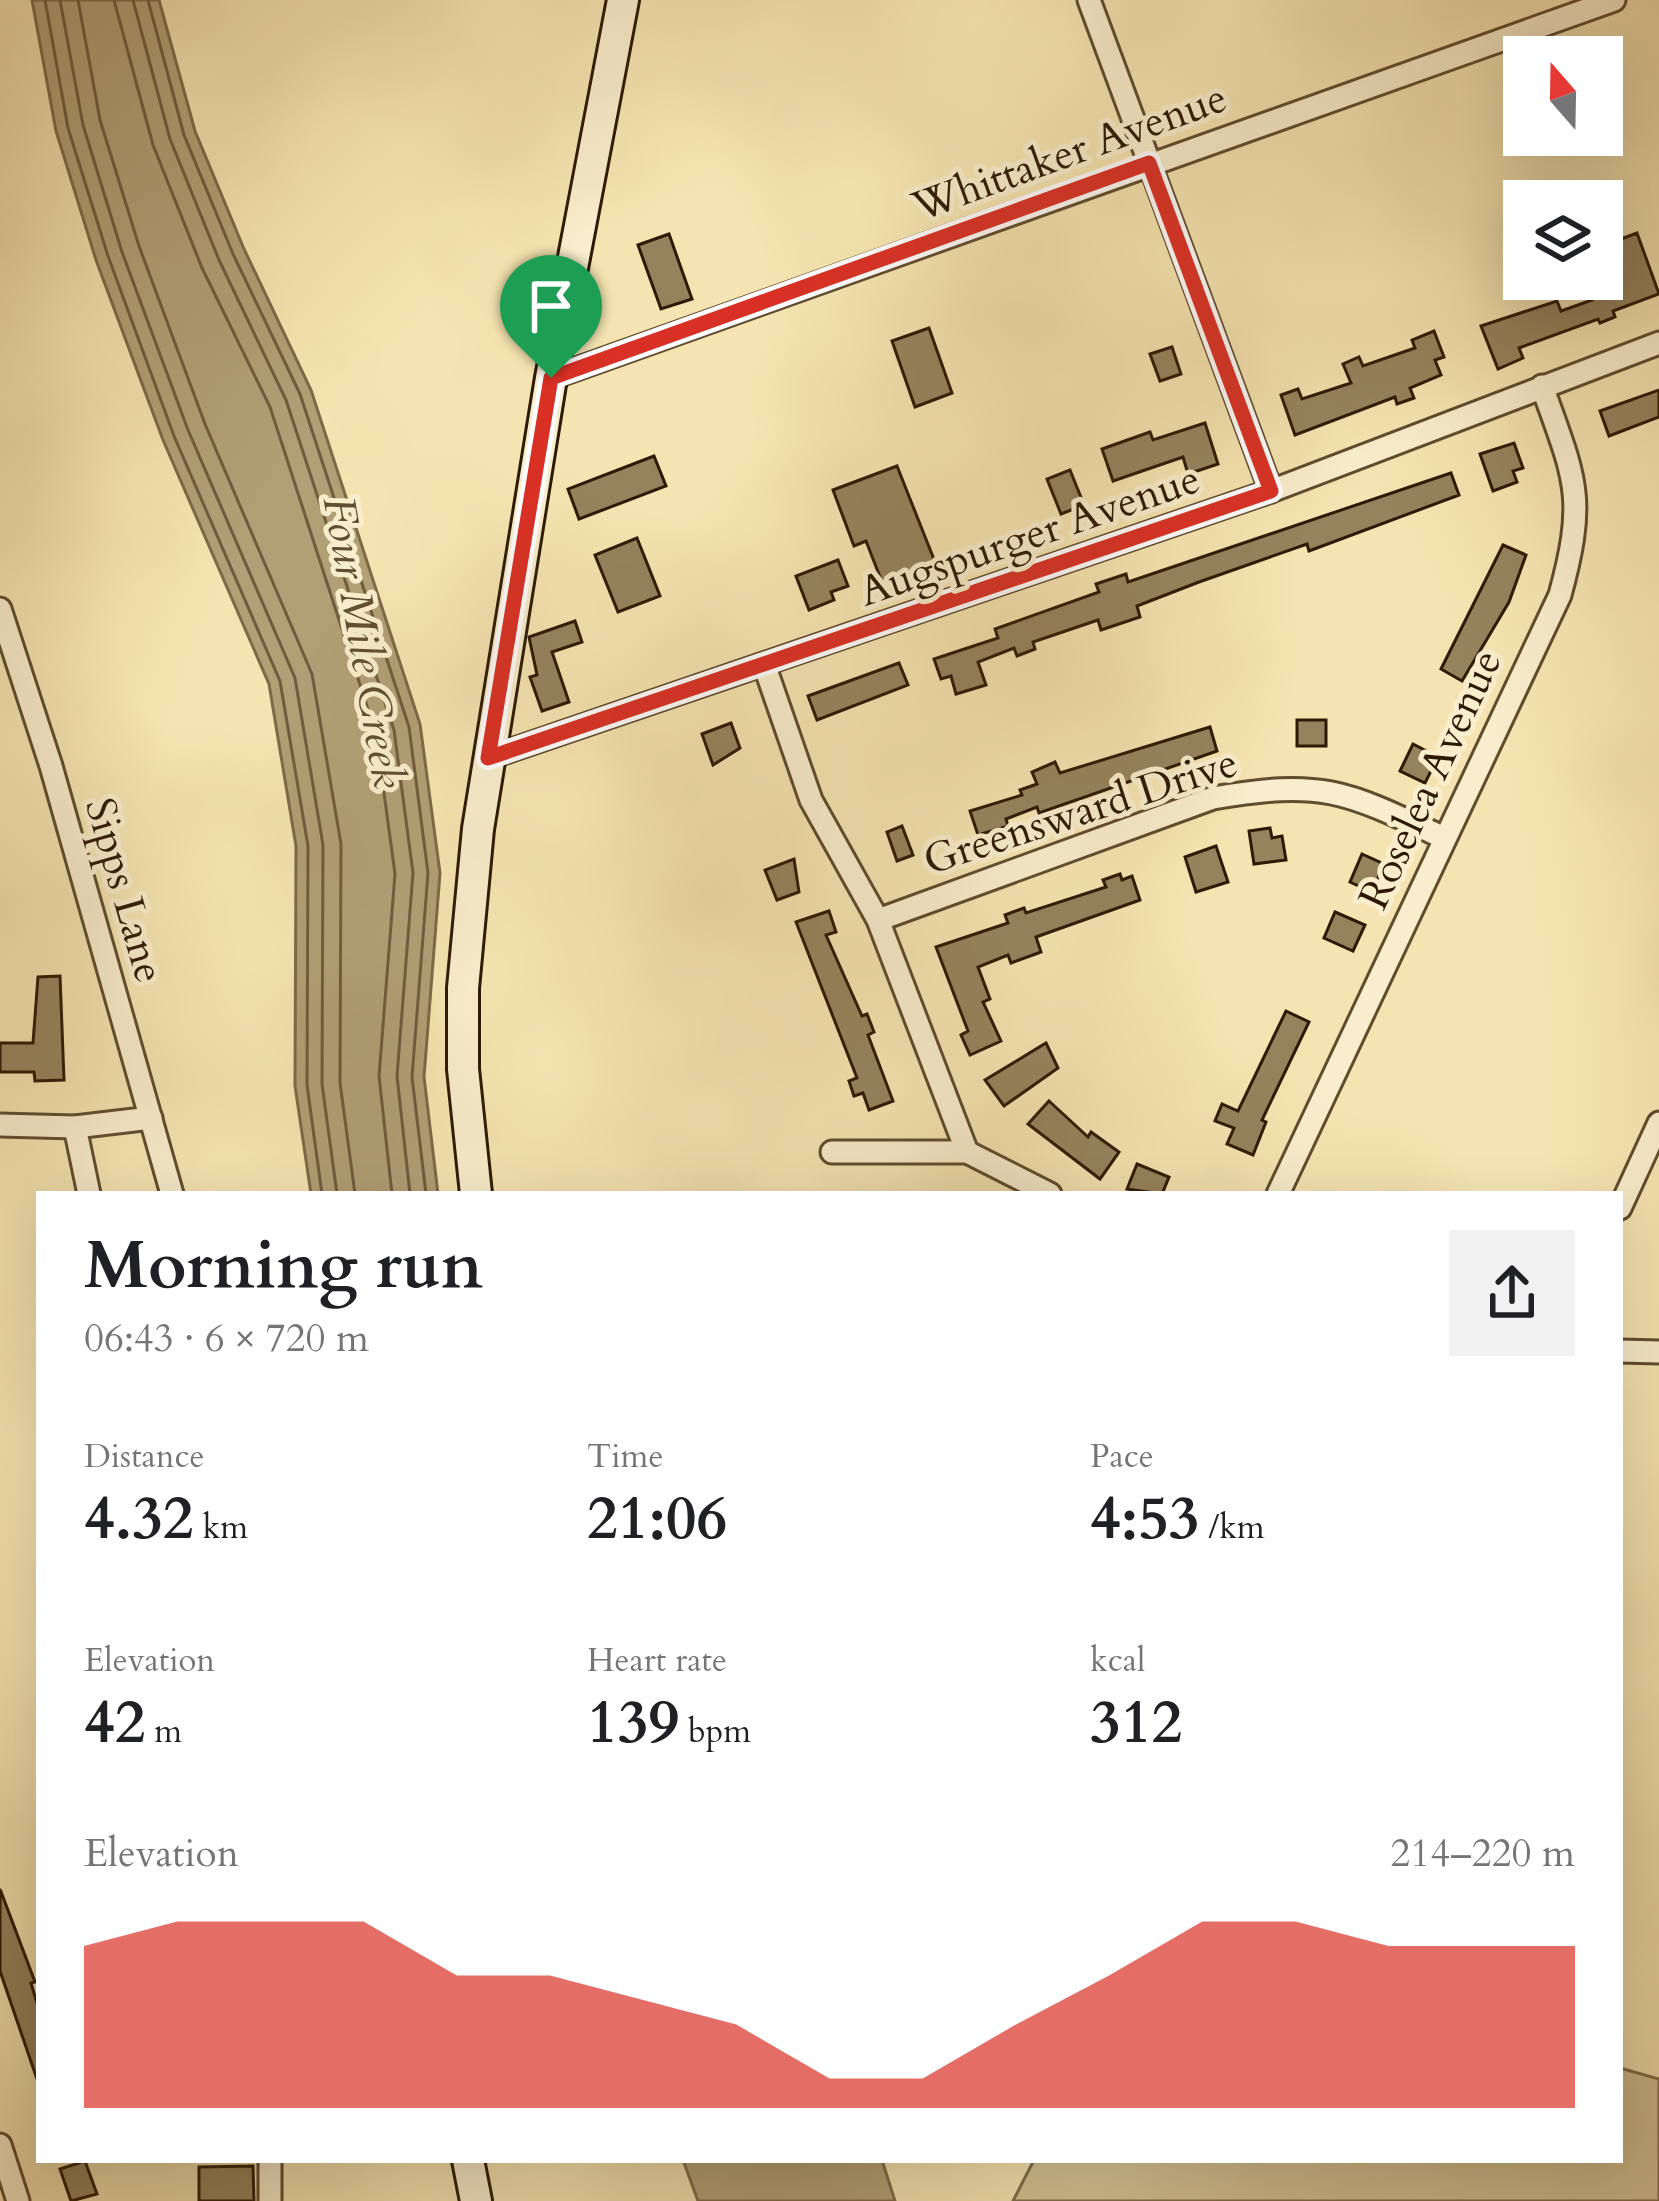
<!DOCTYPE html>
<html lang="en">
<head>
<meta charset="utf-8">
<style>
  :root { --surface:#fff; --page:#f2f2f2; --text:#202124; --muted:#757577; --accent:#d93025 }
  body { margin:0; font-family:Cardo,serif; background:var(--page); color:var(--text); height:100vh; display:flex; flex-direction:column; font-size:45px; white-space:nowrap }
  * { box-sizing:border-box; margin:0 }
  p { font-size:39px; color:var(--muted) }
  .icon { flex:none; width:66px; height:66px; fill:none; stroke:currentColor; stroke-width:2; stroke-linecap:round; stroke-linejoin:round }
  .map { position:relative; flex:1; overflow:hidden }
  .side { position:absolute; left:36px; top:1191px; width:1587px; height:972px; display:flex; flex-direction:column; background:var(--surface); border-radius:0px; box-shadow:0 12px 48px #0002 }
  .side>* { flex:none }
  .needle { width:78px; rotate:340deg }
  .fabs { position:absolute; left:1503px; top:36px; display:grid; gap:24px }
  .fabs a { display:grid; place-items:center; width:120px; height:120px; border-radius:0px; background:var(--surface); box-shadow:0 12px 48px #0002; font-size:60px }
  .pin { position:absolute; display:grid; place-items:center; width:102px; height:102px; color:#fff; margin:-123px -51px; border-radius:50% 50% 50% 0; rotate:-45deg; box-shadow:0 0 12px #0007 }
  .pin .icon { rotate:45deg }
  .round { display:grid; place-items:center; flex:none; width:126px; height:126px; border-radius:0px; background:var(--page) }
  .overview { display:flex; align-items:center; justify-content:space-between; height:204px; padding:0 48px }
  h1 { font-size:66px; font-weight:800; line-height:90px }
  .figures { display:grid; grid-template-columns:repeat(3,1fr); gap:18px; height:204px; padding:12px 48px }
  .figures div { display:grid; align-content:center }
  .figures b { font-size:60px; font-weight:800 }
  .figures small { font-size:33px; font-weight:400 }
  .figures p { font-size:33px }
  .chart { height:336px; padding:24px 48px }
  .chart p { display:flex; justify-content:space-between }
  .chart svg { width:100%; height:216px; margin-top:12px; fill:var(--accent); opacity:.7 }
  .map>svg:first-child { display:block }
</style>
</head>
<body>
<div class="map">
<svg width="1659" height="2201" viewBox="0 0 1659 2201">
  <rect width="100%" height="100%" fill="#f5e4b1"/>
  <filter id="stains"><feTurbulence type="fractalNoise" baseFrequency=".00167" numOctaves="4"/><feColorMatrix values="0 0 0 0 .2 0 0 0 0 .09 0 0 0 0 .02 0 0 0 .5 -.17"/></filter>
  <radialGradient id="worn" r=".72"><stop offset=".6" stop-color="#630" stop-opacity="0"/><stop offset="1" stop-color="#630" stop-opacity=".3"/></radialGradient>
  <path fill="#d3c294" stroke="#806e4c" stroke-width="3" d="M 1620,2068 L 1659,2079 L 1659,2201 L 1013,2201 L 1034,2160 L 1620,2160 Z"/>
  <g fill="#b19f76" stroke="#7d6a48" stroke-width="3">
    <path d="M 32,0 L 159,0 L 195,131 L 244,249 L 311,390 L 420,724 L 440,873 L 424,1077 L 438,1194 L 311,1194 L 295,1086 L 296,846 L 269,684 L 163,440 L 96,260 L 56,131 Z"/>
    <path d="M 683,2160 L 882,2160 L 895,2201 L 698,2201 Z"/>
  </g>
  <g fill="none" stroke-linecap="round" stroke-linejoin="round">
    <g stroke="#705c3d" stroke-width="3">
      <path d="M 45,0 L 68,128 L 108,256 L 174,436 L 280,681 L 308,846 L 307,1085 L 322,1194"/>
      <path d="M 60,0 L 83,125 L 122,252 L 188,430 L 295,678 L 323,845 L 322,1084 L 337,1194"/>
      <path d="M 78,0 L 100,120 L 139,246 L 205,424 L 312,674 L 341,844 L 340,1083 L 355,1194"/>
      <path d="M 114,0 L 153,145 L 202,268 L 270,407 L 376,734 L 395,874 L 379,1076 L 392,1194"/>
      <path d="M 133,0 L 170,139 L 219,260 L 286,400 L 394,730 L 413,873 L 397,1076 L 410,1194"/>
      <path d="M 148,0 L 184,135 L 233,254 L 300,394 L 409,727 L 428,873 L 412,1077 L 426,1194"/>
    </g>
  </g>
  <g fill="#95835e" stroke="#2e1a04" stroke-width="3">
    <path d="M 1637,233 L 1659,294 L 1613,311 L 1615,317 L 1600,323 L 1598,319 L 1519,348 L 1523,358 L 1498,369 L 1481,326 L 1557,301 L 1561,311 L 1592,300 L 1585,279 L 1602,279 L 1602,246 Z"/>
    <path d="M 669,234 L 692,299 L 661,309 L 638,245 Z"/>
    <path d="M 929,328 L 952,393 L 915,407 L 892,341 Z"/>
    <path d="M 1434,331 L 1444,357 L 1435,360 L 1441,375 L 1410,388 L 1414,398 L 1397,404 L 1395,397 L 1295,435 L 1281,395 L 1298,389 L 1302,399 L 1351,383 L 1343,364 L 1359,357 L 1363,366 L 1415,348 L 1412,340 Z"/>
    <path d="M 1172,347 L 1181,374 L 1160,381 L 1150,354 Z"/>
    <path d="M 1659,390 L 1659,417 L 1609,436 L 1600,411 Z"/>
    <path d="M 1205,423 L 1218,464 L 1188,474 L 1183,457 L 1113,481 L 1102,449 L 1150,432 L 1153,440 Z"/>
    <path d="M 1514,443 L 1523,468 L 1513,471 L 1517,482 L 1493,491 L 1480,454 Z"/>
    <path d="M 654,456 L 666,486 L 579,519 L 568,489 Z"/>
    <path d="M 897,466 L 935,562 L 882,582 L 866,541 L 854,546 L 833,490 Z"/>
    <path d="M 1070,470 L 1084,505 L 1061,514 L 1047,479 Z"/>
    <path d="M 1451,473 L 1459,495 L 1309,551 L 1307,544 L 1199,582 L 1137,606 L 1140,617 L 1101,630 L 1098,620 L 1033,642 L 1035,649 L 1017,656 L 1014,648 L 978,662 L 986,685 L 956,694 L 951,676 L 941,679 L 934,659 L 998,638 L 995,629 L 1099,592 L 1096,584 L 1126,574 L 1128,582 Z"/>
    <path d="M 637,538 L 660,596 L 618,612 L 595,555 Z"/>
    <path d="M 1503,545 L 1526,555 L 1509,602 L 1462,681 L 1441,669 Z"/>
    <path d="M 838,560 L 848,586 L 831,592 L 834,600 L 809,610 L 796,576 Z"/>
    <path d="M 575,621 L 582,642 L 552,652 L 569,702 L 542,711 L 530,677 L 537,675 L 529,637 Z"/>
    <path d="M 899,663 L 908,685 L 817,720 L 808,696 Z"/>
    <rect x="1297" y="720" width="29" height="26"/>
    <path d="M 731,723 L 740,748 L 713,765 L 702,734 Z"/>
    <path d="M 1210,727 L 1217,751 L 1039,813 L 1037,807 L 1006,819 L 1008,826 L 978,835 L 970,811 L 1022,795 L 1020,790 L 1037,784 L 1032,772 L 1055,762 L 1060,773 Z"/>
    <path d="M 1413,744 L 1438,757 L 1425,783 L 1400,771 Z"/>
    <path d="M 902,826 L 913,855 L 897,861 L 887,832 Z"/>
    <path d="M 1270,828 L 1272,838 L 1282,836 L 1286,860 L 1254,864 L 1249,831 Z"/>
    <path d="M 1216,846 L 1228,882 L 1196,892 L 1185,857 Z"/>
    <path d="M 1362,854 L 1384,864 L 1372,892 L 1350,882 Z"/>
    <path d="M 794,859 L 799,892 L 777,900 L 765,870 Z"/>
    <path d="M 1120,874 L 1122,880 L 1132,876 L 1140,900 L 1036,937 L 1041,952 L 1011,963 L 1008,955 L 978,967 L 990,999 L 983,1002 L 1001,1041 L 970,1055 L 961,1035 L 968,1031 L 936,947 L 1008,923 L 1005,915 L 1024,908 L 1026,913 L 1106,887 L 1103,880 Z"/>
    <path d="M 829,911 L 836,932 L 826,935 L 862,1016 L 867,1014 L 874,1032 L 868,1035 L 893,1101 L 869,1110 L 863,1093 L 854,1096 L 849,1081 L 857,1078 L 796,922 Z"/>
    <path d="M 1335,912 L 1365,925 L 1353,951 L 1324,938 Z"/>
    <path d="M 60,976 L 64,1080 L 35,1081 L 34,1072 L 0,1072 L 0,1043 L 33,1043 L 38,977 Z"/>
    <path d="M 1286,1011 L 1309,1022 L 1262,1120 L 1266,1122 L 1253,1155 L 1227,1144 L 1234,1128 L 1215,1121 L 1222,1104 L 1238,1111 Z"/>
    <path d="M 1046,1043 L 1058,1068 L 1004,1106 L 985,1080 Z"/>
    <path d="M 1049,1101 L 1088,1137 L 1091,1132 L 1119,1152 L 1100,1179 L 1028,1124 Z"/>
    <path d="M 1137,1164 L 1169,1177 L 1162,1194 L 1127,1189 Z"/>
    <path d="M 0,1889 L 35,1982 L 31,1983 L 39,2010 L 39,2085 L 0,1971 Z"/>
    <path d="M 85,2161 L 97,2194 L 71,2201 L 60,2169 Z"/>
    <path d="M 253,2166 L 254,2201 L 199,2201 L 199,2167 Z"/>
  </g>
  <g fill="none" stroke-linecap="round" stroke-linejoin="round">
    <defs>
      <g id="street">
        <path d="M 1089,0 L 1271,491"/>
        <path d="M 551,378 L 1614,0"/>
        <path d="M 0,609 L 51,766 L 172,1194"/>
        <path d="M 765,667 L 811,800 L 878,920 L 967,1152"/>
        <path d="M 488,758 L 1271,491 L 1659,343"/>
        <path d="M 878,920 L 1213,798 C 1323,779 1345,791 1444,838"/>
        <path d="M 0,1125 L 75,1127 L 151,1118"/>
        <path d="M 75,1127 L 89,1194"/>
        <path d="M 832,1152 L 967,1152 L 1050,1194"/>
        <path d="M 1278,1194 L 1560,595 C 1587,496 1575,479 1542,386"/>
        <path d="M 1620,1208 L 1659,1123"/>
        <path d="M 1620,1351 L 1659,1352"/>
        <path d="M 0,2145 L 18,2201"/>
        <path d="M 270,2160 L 270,2201"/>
      </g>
      <g id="secondary">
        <path d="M 476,1194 L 463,1069 L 463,988 L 478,829 L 551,378 L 623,0"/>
        <path d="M 468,2160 L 476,2201"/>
      </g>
    </defs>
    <use href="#street" stroke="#604c2f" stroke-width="27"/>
    <use href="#secondary" stroke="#2e1a04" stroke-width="36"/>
    <use href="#street" stroke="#f8edcc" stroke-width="21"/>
    <use href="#secondary" stroke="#f8edcc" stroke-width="30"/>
  </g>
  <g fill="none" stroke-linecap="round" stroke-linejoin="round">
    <defs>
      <path id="route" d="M 1149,163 L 1271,491 L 488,758 L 551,378 Z"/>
    </defs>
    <use href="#route" stroke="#fff" stroke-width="24"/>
    <use href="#route" stroke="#d93025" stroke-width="15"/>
  </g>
  <g text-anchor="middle" stroke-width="10" stroke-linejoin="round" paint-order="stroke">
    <g font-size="42" fill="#2e1a04" stroke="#f8edcc">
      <text transform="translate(1069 151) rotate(-20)" y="15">Whittaker Avenue</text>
      <text transform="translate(1029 534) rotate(-19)" y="15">Augspurger Avenue</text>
      <text transform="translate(1429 779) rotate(-65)" y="15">Roselea Avenue</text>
      <text transform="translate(1080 810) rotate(-18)" y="15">Greensward Drive</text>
      <text transform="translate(126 890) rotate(74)" y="15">Sipps Lane</text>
    </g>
    <g font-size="45" font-style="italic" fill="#624f32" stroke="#f8edcc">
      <text transform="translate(365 642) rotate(80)" y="16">Four Mile Creek</text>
    </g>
  </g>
  <rect width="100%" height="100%" filter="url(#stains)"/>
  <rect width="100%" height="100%" fill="url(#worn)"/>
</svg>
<div class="fabs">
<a><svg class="needle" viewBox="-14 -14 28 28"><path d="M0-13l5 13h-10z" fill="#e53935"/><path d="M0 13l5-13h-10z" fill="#757577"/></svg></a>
<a><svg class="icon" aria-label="layers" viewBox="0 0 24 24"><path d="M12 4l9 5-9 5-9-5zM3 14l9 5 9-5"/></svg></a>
</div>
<div class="pin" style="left:551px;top:378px;background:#1e9e55"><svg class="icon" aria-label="arrive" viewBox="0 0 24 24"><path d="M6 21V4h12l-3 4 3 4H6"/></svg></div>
<section class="side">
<div class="overview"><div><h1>Morning run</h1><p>06:43 · 6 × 720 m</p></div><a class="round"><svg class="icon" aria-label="share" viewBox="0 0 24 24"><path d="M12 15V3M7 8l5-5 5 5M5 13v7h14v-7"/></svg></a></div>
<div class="figures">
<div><p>Distance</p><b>4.32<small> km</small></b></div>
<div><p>Time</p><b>21:06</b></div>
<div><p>Pace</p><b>4:53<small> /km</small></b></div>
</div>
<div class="figures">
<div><p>Elevation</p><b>42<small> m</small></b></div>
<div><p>Heart rate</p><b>139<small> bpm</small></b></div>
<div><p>kcal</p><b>312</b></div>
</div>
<div class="chart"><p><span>Elevation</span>214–220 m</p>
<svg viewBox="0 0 160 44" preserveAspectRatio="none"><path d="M0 44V11L10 6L20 6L30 6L40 17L50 17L60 22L70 27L80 38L90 38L100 27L110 17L120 6L130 6L140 11L150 11L160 11V44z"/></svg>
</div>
</section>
</div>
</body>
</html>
